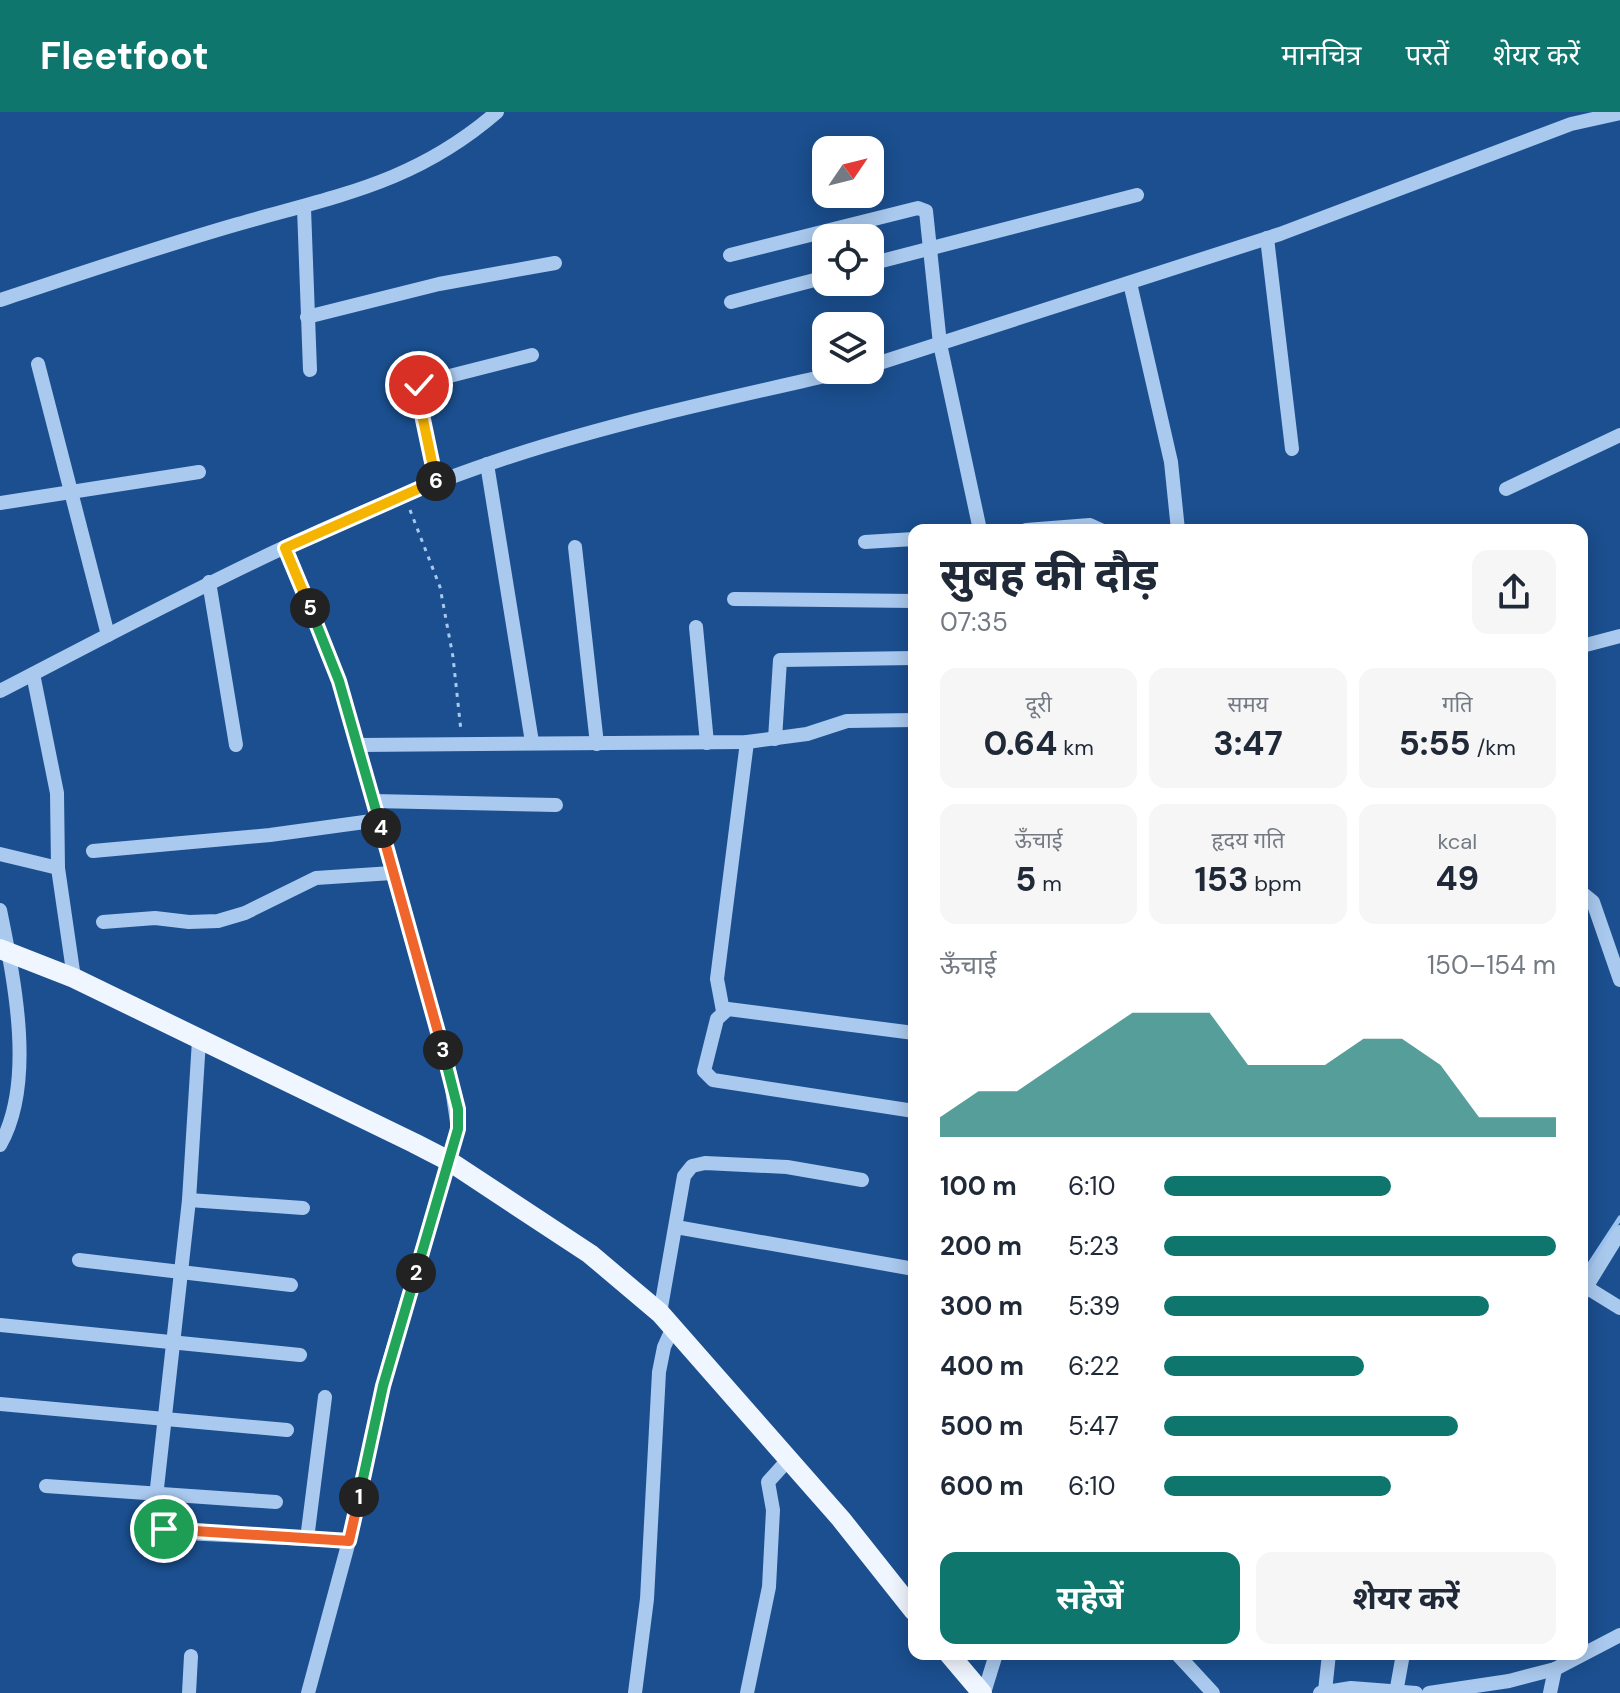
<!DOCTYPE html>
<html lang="hi">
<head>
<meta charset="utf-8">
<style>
  :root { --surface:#fff; --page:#f6f6f7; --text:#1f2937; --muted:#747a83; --accent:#0f766e }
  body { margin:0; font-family:"DM Sans","Noto Sans Devanagari",sans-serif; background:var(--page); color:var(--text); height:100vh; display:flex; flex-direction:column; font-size:30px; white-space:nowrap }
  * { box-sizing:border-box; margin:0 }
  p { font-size:26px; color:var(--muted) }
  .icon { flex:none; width:44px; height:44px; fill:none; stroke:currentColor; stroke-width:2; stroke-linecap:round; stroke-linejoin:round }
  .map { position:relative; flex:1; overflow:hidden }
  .panel { position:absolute; left:908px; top:412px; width:680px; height:1136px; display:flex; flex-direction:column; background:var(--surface); border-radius:16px; box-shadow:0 4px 20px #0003 }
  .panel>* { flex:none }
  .needle { width:52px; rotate:55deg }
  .controls { position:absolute; left:812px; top:24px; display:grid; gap:16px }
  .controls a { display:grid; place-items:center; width:72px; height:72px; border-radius:16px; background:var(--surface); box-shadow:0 4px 20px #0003; font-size:40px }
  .pin { position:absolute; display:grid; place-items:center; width:68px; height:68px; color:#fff; margin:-34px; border:4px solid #fff; border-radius:50%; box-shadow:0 2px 8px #0007 }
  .km { position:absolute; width:40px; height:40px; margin:-20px; border-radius:50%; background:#222; color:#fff; font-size:22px; line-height:40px; text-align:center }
  .round { display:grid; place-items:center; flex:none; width:84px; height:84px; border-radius:16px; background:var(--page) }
  .headline { display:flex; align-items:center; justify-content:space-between; height:136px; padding:0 32px }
  h1 { font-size:44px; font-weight:700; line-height:60px }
  .stats { display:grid; grid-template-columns:repeat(3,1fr); gap:12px; height:136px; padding:8px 32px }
  .stats div { display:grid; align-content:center; border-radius:16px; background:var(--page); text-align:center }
  .stats b { font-size:34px; font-weight:700 }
  .stats small { font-size:22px; font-weight:400 }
  .stats p { font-size:22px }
  .chart { height:224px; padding:16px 32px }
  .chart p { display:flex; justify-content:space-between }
  .chart svg { width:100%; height:144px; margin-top:8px; fill:var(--accent); opacity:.7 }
  .button { display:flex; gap:16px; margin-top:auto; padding:16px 32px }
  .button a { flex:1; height:92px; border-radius:16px; background:var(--accent); color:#fff; font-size:32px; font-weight:700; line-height:92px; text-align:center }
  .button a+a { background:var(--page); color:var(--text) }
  ul { padding:0 32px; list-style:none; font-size:26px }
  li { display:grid; grid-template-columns:128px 96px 1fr; align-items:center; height:60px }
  li i { height:20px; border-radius:10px; background:var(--accent) }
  header { display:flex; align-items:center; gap:48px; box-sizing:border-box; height:112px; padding:0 40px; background:var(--accent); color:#fff }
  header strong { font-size:38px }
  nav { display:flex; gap:44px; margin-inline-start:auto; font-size:28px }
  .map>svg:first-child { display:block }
</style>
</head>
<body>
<header>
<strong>Fleetfoot</strong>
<nav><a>मानचित्र</a><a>परतें</a><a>शेयर करें</a></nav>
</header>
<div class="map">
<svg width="1620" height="1581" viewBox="0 0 1620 1581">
  <rect width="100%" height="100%" fill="#1b4f8f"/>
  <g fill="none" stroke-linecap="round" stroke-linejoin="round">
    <path stroke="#9cc4f0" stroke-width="5" d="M 1582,1164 L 1620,1106"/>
    <path stroke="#a9c9ee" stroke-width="3" stroke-dasharray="4 6" stroke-linecap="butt" d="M 410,398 L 440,475 L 453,545 L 461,619"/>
    <g stroke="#a9c9ee" stroke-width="14">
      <path d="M 304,96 L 310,258"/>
      <path d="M 1267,126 L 1292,337"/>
      <path d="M 730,143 L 918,96 L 926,99 L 940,232 L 980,418"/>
      <path d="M 870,152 L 1137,83"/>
      <path d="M 1130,171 L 1171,350 L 1178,418"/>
      <path d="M 0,188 C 79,162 158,135 238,112 C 339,83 415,71 497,0"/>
      <path d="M 731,190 L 826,165"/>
      <path d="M 307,205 L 439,172 L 555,151"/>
      <path d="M 38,252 L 108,523"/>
      <path d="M 870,254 L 1280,122 L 1571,12 L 1620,1"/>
      <path d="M 487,352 L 532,630"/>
      <path d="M 436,371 L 417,275 L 422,271 L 532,243"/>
      <path d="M 1506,377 L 1620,323"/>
      <path d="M 0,391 L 199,360"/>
      <path d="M 1026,418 L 1090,413 L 1101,418"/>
      <path d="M 865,430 L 914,427"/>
      <path d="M 575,435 L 597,632"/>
      <path d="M 285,436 L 339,569 L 450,963 L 458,1017 L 388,1254 L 349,1429 L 308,1581"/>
      <path d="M 209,470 L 236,633"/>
      <path d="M 734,487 L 914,489"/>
      <path d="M 696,515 L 707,631"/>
      <path d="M 1582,534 L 1620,524"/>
      <path d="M 33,562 L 57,681 L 58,756 L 74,866"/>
      <path d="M 0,579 C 166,493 333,402 512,344 C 623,308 738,284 852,258"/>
      <path d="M 775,627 L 780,548 L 914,546"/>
      <path d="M 358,633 L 747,630 L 807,622 L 847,609 L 914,608"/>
      <path d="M 374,689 L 556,693"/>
      <path d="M 93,739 L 270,723 L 379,708"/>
      <path d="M 0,742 L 58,756"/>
      <path d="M 1582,781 L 1593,790 L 1620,868"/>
      <path d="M 0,798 C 14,867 36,970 0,1033"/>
      <path d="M 103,810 L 155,806 L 189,810 L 218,809 L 245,801 L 316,766 L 392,761"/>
      <path d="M 723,899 L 717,867 L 747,630"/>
      <path d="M 914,921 L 728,897 L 717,907 L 704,959 L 713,968 L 914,999"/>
      <path d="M 199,928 L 189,1088 L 154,1403 L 164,1417 L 184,1421 L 349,1429"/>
      <path d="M 189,1088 L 303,1096"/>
      <path d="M 676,1115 L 914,1157"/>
      <path d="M 79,1148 L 291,1173"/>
      <path d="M 1586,1175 L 1620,1196"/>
      <path d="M 1582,1182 L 1620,1120"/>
      <path d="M 660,1201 L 684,1064 L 692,1054 L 705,1051 L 787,1055 L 862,1068"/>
      <path d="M 0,1213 L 300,1243"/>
      <path d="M 0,1292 L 287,1318"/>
      <path d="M 46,1374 L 276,1390"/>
      <path d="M 307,1427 L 325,1285"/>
      <path d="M 1177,1542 L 1213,1581"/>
      <path d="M 1325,1579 L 1329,1542"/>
      <path d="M 189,1581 L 191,1544"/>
      <path d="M 635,1581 L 647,1487 L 659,1260 L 664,1235 L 673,1215"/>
      <path d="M 747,1581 L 769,1475 L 773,1398 L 768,1370 L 787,1349"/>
      <path d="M 984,1581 L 996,1542"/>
      <path d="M 1320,1581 L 1351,1576 L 1416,1581"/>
      <path d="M 1396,1581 L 1403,1542"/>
      <path d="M 1429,1581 L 1509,1569 L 1555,1557 L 1620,1523"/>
      <path d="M 1550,1581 L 1555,1557"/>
    </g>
    <g stroke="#f0f6ff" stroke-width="20">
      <path d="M 0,837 L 74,866 L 414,1031 L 449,1049 L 590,1142 L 660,1201 L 841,1407 L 914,1499"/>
      <path d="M 949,1542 L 982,1581"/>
    </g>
  </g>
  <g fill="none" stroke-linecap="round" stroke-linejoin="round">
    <defs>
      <path id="split-1" d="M 164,1417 L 349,1429 L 359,1385"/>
      <path id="split-2" d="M 359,1385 L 383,1274 L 416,1161"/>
      <path id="split-3" d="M 416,1161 L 458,1017 L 458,997 L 443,938"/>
      <path id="split-4" d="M 381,716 L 443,938"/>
      <path id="split-5" d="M 310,496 L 339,569 L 381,716"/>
      <path id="split-6" d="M 310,496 L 285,436 L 436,369"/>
      <path id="split-7" d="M 419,273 L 417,279 L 436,369"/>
    </defs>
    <use href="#split-1" stroke="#fff" stroke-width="16"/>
    <use href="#split-2" stroke="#fff" stroke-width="16"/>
    <use href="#split-3" stroke="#fff" stroke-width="16"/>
    <use href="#split-4" stroke="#fff" stroke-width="16"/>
    <use href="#split-5" stroke="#fff" stroke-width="16"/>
    <use href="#split-6" stroke="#fff" stroke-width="16"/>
    <use href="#split-7" stroke="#fff" stroke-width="16"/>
    <use href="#split-1" stroke="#f0652b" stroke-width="10"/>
    <use href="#split-2" stroke="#22a559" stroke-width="10"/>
    <use href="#split-3" stroke="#22a559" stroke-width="10"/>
    <use href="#split-4" stroke="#f0652b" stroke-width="10"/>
    <use href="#split-5" stroke="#22a559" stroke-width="10"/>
    <use href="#split-6" stroke="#f5b400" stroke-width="10"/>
    <use href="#split-7" stroke="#f5b400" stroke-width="10"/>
  </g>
</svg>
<div class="controls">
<a><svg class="needle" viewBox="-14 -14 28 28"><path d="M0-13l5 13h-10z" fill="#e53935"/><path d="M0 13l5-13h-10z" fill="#747a83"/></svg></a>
<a><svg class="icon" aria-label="locate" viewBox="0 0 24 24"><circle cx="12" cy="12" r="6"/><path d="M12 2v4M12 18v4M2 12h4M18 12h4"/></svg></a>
<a><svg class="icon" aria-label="layers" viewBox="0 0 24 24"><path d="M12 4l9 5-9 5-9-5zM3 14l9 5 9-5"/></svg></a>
</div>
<div class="pin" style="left:164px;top:1417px;background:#1e9e55"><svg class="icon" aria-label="arrive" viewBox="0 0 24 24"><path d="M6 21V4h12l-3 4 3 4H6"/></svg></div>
<div class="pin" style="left:419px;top:273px;background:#d93025"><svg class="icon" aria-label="check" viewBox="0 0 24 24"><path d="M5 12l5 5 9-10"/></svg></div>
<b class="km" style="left:359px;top:1385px">1</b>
<b class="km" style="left:416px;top:1161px">2</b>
<b class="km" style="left:443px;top:938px">3</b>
<b class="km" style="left:381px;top:716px">4</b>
<b class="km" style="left:310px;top:496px">5</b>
<b class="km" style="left:436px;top:369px">6</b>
<section class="panel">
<div class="headline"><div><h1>सुबह की दौड़</h1><p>07:35</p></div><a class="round"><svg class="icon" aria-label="share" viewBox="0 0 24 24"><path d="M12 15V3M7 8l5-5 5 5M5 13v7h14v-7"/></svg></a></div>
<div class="stats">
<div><p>दूरी</p><b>0.64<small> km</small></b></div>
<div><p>समय</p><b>3:47</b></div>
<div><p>गति</p><b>5:55<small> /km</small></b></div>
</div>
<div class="stats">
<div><p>ऊँचाई</p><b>5<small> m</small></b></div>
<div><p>हृदय गति</p><b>153<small> bpm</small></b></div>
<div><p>kcal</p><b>49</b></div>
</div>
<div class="chart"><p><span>ऊँचाई</span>150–154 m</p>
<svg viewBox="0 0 160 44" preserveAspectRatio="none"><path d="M0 44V38L10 30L20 30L30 22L40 14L50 6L60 6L70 6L80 22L90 22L100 22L110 14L120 14L130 22L140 38L150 38L160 38V44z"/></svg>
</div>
<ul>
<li><b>100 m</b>6:10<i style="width:58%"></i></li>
<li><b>200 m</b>5:23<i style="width:100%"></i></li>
<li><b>300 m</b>5:39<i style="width:83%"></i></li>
<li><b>400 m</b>6:22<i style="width:51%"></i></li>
<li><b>500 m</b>5:47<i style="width:75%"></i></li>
<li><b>600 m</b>6:10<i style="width:58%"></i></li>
</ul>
<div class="button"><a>सहेजें</a><a>शेयर करें</a></div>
</section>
</div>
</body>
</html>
